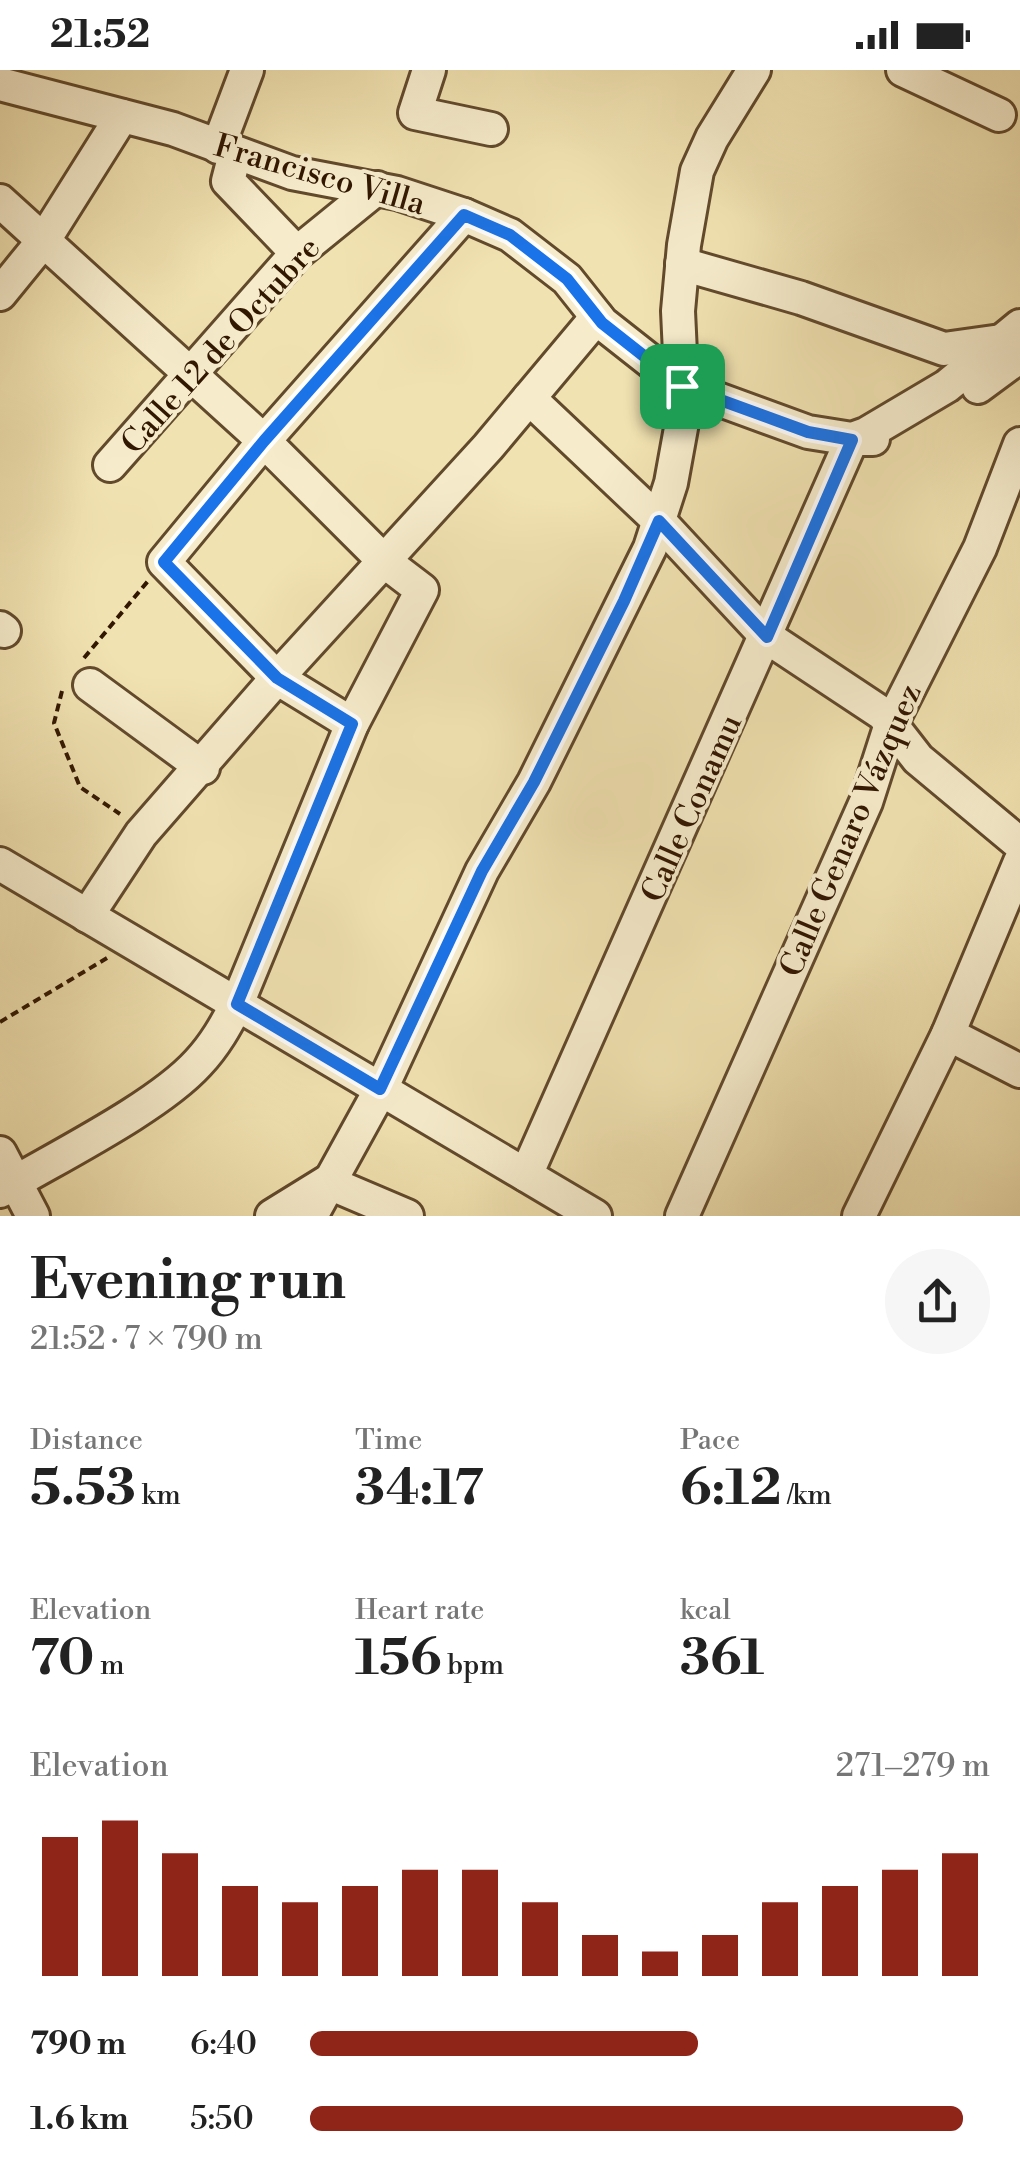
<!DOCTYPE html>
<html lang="en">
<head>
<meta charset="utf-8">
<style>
  :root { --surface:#fff; --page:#f6f6f6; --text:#222; --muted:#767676; --accent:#8f2418 }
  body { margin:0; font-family:"Libre Bodoni",serif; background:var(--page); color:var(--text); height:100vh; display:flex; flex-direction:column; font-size:38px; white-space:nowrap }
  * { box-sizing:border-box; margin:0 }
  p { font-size:32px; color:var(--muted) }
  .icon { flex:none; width:55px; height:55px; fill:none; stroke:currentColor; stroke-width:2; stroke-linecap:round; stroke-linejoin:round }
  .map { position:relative; height:1146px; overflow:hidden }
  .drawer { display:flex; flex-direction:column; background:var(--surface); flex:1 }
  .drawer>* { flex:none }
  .pin { position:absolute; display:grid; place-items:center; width:85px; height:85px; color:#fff; margin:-42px; border-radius:20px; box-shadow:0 5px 15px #0006 }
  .round { display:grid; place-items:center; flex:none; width:105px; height:105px; border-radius:52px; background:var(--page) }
  .headline { display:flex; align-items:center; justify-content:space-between; height:170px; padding:0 30px }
  h1 { font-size:55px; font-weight:800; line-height:75px }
  .stats { display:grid; grid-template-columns:repeat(3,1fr); gap:15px; height:170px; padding:10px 30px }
  .stats div { display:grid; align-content:center }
  .stats b { font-size:50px; font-weight:800 }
  .stats small { font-size:28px; font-weight:400 }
  .stats p { font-size:28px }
  .chart { height:280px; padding:20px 30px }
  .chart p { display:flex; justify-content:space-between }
  .chart svg { width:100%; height:180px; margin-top:10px; stroke:var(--accent); stroke-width:6 }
  ul { padding:0 30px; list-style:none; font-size:32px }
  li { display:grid; grid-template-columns:160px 120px 1fr; align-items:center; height:75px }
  li i { height:25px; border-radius:12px; background:var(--accent) }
  .status { display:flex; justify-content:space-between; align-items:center; height:70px; padding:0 50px; background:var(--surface); direction:ltr }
  .status svg { height:28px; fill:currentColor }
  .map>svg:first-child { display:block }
</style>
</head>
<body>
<div class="status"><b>21:52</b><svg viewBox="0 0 49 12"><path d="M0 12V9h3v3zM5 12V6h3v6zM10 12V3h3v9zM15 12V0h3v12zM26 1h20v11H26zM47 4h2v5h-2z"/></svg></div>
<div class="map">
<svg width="1020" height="1146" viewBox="0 0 1020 1146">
  <rect width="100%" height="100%" fill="#f1e2b1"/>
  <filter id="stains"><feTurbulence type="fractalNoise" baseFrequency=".002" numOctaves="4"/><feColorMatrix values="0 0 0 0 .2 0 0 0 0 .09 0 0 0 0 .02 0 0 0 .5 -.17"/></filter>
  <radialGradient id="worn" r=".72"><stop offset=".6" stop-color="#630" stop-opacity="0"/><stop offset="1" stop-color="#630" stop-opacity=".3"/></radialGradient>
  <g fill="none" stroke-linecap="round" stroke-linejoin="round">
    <defs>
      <g id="minor">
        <path d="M 429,0 L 415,43 L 491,59"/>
        <path d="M 903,0 L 999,45"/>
        <path d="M 0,14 L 173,59 L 292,103 L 397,123 L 464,145 L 510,165 L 567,209 L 602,253 L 682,316 L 808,362 L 852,369 L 866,364 L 947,316 L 1020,256"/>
        <path d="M 218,77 L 247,0"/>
        <path d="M 235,84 L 228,111 L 297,183"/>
        <path d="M 0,131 L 264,371 L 384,491 L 422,520 L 352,654 L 237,934 C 226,955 215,975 198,993 C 157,1038 55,1088 0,1121"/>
        <path d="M 682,194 L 801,228 L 944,279 L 1001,271"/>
        <path d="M 0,224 L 44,170 L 122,46"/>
        <path d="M 978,317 L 1020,286"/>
        <path d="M 529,328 L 659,451 L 767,567 L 883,644 L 918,689 L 1020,774"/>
        <path d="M 110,395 L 297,183 L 377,118"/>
        <path d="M 0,558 L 4,561"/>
        <path d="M 90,615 L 203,698"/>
        <path d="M 352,654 L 277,608 L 164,492 L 264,371 L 464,145"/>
        <path d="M 0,794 L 595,1146"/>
        <path d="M 87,846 L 141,764 L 277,608 L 488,377 L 597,247"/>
        <path d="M 948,964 L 1020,1001"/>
        <path d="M 0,1083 L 33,1146"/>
        <path d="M 526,1105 L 852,369 L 873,369"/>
        <path d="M 272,1146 L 327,1112 L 407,1146"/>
        <path d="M 311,1146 L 381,1019 L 482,801 L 534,712 L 650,478 L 671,413 L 683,347 L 678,241 L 684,175 L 697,101 L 712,68 L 754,0"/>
        <path d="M 682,1146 L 866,732 L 891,654 L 980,478 L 1020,374"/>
        <path d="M 859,1146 L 948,964 L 1020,792"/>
      </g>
    </defs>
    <use href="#minor" stroke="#61492c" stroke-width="38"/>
    <g stroke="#311600" stroke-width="4" stroke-dasharray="8 5" stroke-linecap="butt">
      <path d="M 84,588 L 148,511"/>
      <path d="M 62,621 L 54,653 L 80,717 L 120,744"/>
      <path d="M 0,952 L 107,888"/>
    </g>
    <use href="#minor" stroke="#f6eccc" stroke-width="32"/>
  </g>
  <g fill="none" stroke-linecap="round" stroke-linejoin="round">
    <defs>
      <path id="route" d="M 464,145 L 510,165 L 567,209 L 602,253 L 682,316 L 808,362 L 852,370 L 767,567 L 659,451 L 624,531 L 534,712 L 482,801 L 380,1019 L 237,934 L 352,654 L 277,608 L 164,492 L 264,371 Z"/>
    </defs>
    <use href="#route" stroke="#fff" stroke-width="20"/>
    <use href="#route" stroke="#1a73e8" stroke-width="12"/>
  </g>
  <g text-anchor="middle" stroke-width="8" stroke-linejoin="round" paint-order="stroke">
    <g font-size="32" fill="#311600" stroke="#f6eccc">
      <text transform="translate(320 104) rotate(16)" y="11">Francisco Villa</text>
      <text transform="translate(220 275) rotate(-48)" y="11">Calle 12 de Octubre</text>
      <text transform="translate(691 738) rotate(-66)" y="11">Calle Conamu</text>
      <text transform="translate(850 760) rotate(-67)" y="11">Calle Genaro Vázquez</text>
    </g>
  </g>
  <rect width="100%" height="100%" filter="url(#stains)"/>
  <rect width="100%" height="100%" fill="url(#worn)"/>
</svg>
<div class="pin" style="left:682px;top:316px;background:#1e9e55"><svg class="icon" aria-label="arrive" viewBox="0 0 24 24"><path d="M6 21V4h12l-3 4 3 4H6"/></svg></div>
</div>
<section class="drawer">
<div class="headline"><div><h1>Evening run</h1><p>21:52 · 7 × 790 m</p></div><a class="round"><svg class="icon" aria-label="share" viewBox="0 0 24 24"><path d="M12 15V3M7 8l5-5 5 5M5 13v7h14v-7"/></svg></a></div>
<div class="stats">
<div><p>Distance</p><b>5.53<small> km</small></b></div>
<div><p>Time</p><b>34:17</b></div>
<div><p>Pace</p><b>6:12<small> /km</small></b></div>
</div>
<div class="stats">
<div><p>Elevation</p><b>70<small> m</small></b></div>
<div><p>Heart rate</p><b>156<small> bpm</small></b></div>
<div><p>kcal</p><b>361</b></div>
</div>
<div class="chart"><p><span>Elevation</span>271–279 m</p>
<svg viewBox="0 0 160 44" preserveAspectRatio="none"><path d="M5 44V10M15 44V6M25 44V14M35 44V22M45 44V26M55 44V22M65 44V18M75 44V18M85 44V26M95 44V34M105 44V38M115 44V34M125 44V26M135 44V22M145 44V18M155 44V14"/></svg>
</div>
<ul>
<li><b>790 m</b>6:40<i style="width:57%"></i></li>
<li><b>1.6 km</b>5:50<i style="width:96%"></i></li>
</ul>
</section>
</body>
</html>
